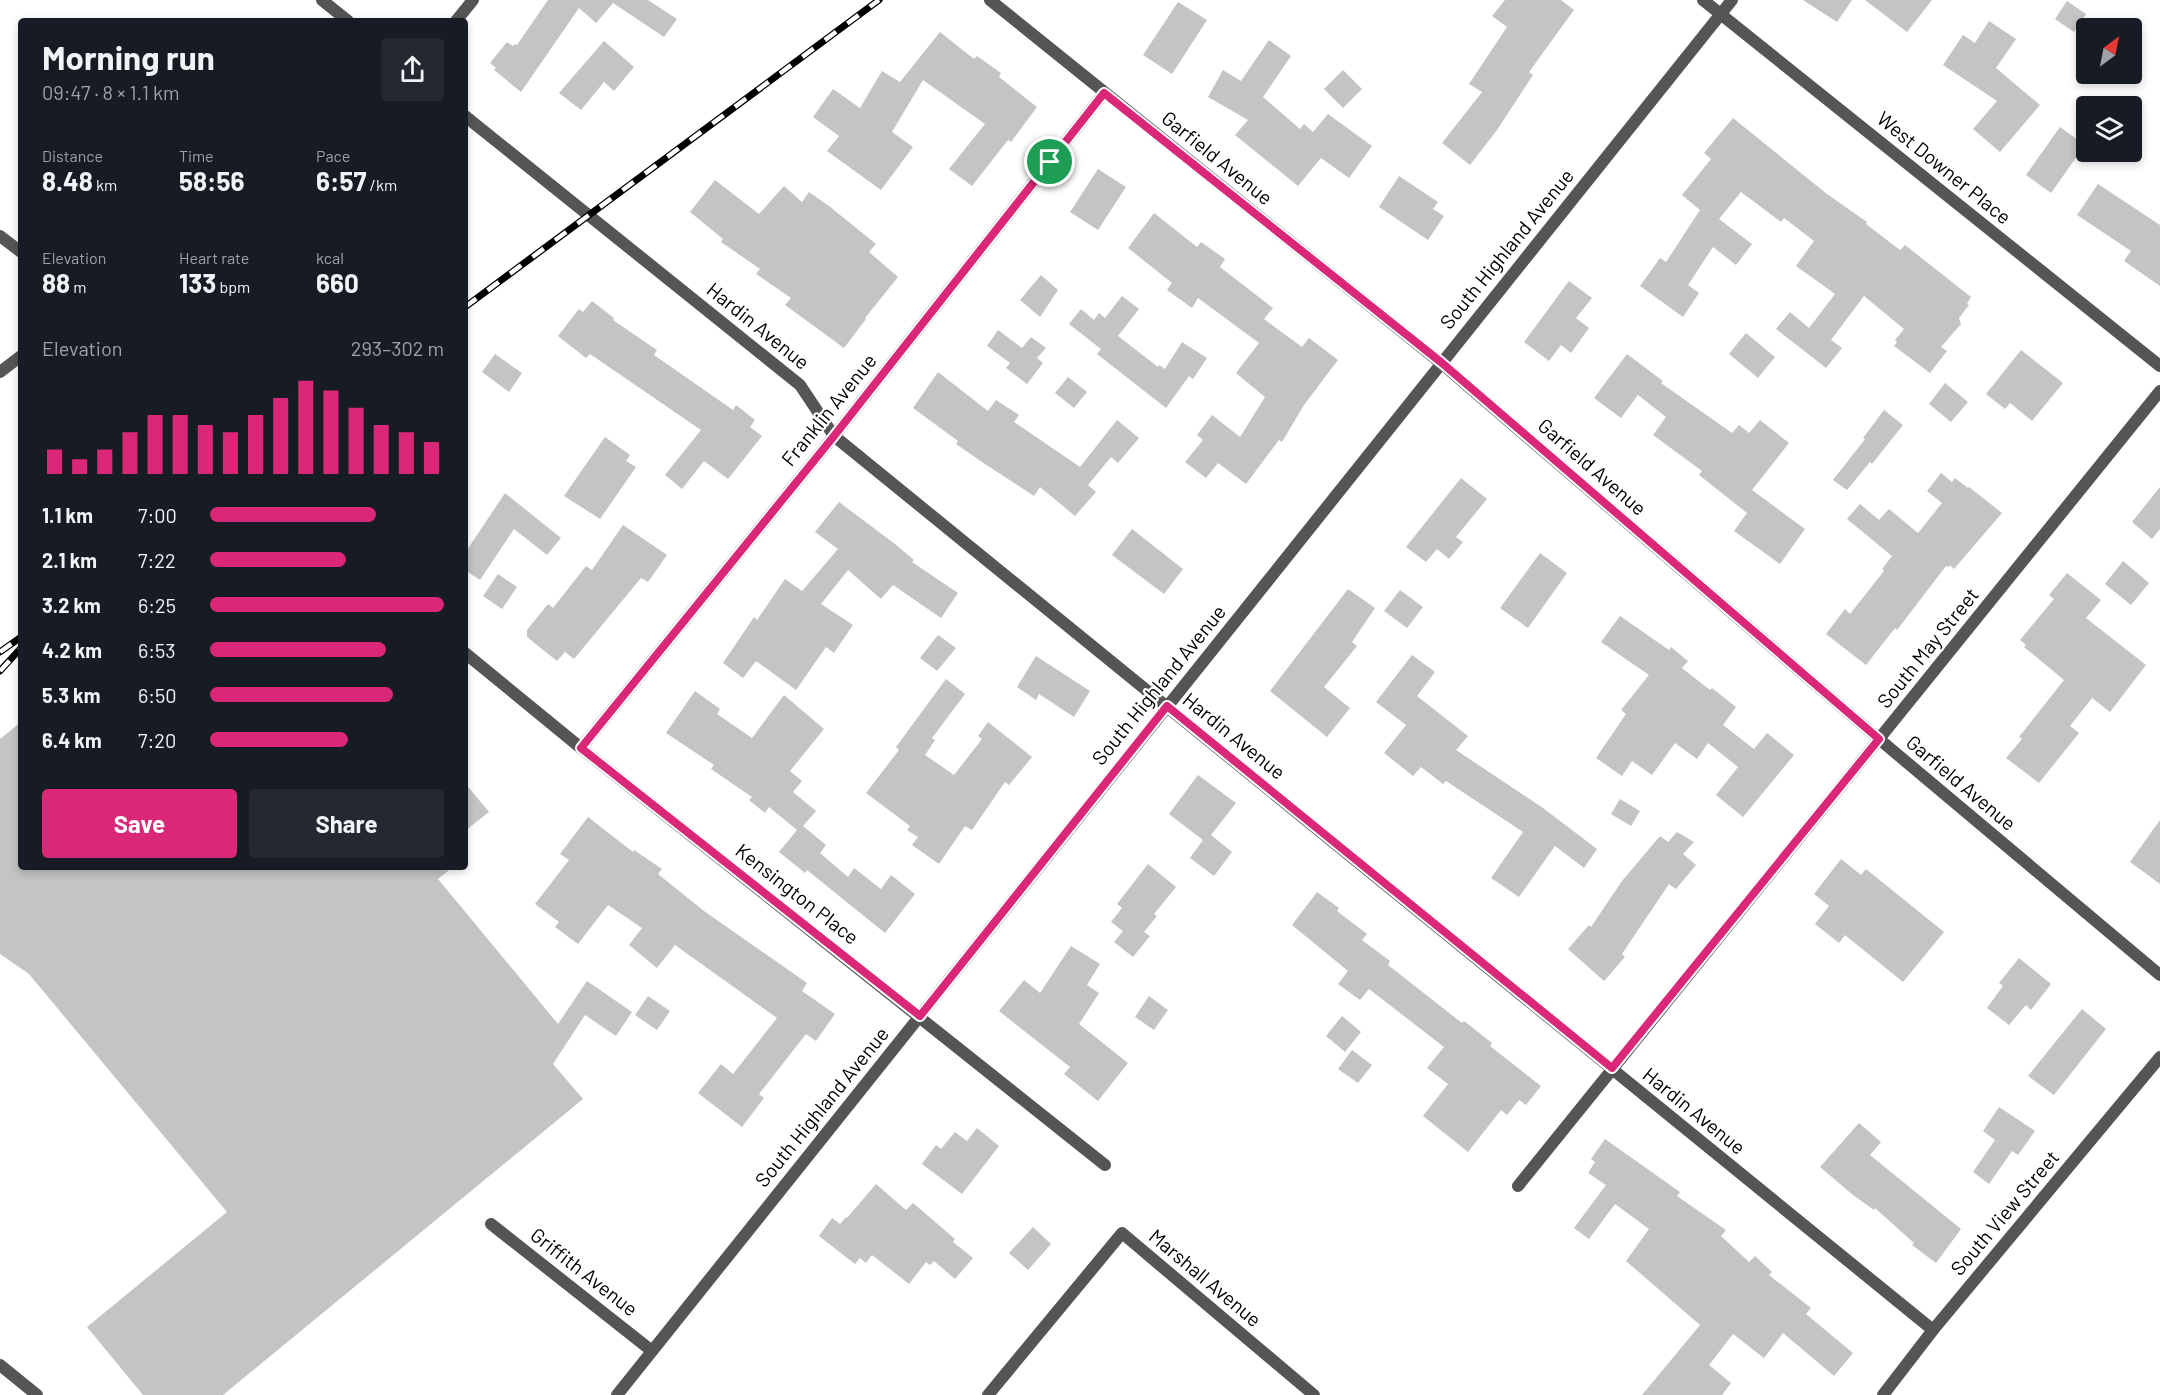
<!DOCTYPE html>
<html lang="en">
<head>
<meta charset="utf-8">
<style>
  :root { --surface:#171b24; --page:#242831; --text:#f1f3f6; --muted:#9ea1a6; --accent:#db2777 }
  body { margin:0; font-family:Barlow,sans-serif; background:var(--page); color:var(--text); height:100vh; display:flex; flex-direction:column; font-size:22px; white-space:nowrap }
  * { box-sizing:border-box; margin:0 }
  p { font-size:20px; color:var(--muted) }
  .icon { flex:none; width:33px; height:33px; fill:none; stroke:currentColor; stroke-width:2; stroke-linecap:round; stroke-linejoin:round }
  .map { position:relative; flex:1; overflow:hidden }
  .drawer { position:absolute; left:18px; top:18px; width:450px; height:852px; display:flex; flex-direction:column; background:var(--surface); border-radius:6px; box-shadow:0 3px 9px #0003 }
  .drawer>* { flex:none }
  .needle { width:39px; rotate:32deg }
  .fabs { position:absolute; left:2076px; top:18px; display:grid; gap:12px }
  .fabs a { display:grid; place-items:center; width:66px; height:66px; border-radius:6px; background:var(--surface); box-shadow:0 3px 9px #0003; font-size:30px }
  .pin { position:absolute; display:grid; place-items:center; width:51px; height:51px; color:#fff; margin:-26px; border:3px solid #fff; border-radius:50%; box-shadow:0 2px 6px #0007 }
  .round { display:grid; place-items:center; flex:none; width:63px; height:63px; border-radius:6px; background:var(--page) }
  .headline { display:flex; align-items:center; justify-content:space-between; height:102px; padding:0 24px }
  h1 { font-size:33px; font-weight:700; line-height:45px }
  .metrics { display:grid; grid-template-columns:repeat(3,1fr); gap:9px; height:102px; padding:6px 24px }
  .metrics div { display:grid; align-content:center }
  .metrics b { font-size:26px; font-weight:700 }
  .metrics small { font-size:16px; font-weight:400 }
  .metrics p { font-size:16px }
  .chart { height:168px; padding:12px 24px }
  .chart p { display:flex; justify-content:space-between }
  .chart svg { width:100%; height:108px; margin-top:6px; stroke:var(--accent); stroke-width:6 }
  .primary-button { display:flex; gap:12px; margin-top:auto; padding:12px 24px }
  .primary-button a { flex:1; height:69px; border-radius:6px; background:var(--accent); color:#fff; font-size:24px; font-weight:700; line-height:69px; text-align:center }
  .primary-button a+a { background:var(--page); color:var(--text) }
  ul { padding:0 24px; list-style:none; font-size:20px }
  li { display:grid; grid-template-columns:96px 72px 1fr; align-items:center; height:45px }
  li i { height:15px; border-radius:8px; background:var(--accent) }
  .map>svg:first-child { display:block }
</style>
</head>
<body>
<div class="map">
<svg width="2160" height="1395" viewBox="0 0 2160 1395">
  <rect width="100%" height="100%" fill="#fff"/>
  <g fill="#c4c4c4">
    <path d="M 548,0 L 648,0 L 677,19 L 664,37 L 613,3 L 596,23 L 579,8 L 521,92 L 494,70 L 496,68 L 490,63 L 507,42 L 513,46 L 515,44 L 517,45 Z"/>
    <path d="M 1505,0 L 1561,0 L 1574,10 L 1529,72 L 1533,75 L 1497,130 L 1470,165 L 1442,143 L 1482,92 L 1469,84 L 1507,27 L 1492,16 Z"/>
    <path d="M 1803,0 L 1852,0 L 1837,22 Z"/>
    <path d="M 1865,0 L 1932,0 L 1907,32 Z"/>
    <path d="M 2067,1 L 2086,14 L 2074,32 L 2055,19 Z"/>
    <path d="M 1178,2 L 1207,20 L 1172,74 L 1143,55 Z"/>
    <path d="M 1989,21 L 2016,39 L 1996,68 L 2040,105 L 2000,152 L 1973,129 L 1997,101 L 1943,65 L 1963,35 L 1975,43 Z"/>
    <path d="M 940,32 L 974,59 L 977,56 L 1001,73 L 999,77 L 1037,107 L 1011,142 L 1008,140 L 972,186 L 949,169 L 985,124 L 923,80 L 892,132 L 913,147 L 881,190 L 827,151 L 839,136 L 813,117 L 833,89 L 860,108 L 882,71 L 900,82 Z"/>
    <path d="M 1269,40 L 1291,56 L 1263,97 L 1300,129 L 1304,124 L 1313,132 L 1328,114 L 1372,146 L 1349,178 L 1321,158 L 1298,186 L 1235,135 L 1248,120 L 1208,97 L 1223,70 L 1241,81 Z"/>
    <path d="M 604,41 L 634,67 L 614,91 L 604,82 L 581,110 L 559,93 Z"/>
    <path d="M 1343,70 L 1362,89 L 1343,108 L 1324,89 Z"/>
    <path d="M 1733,118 L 1827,194 L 1867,222 L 1866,224 L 1900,250 L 1905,245 L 1971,297 L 1967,304 L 1969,305 L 1959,318 L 1961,324 L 1941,347 L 1947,351 L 1930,373 L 1894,346 L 1897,342 L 1895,340 L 1904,329 L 1864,296 L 1831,340 L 1842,348 L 1826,368 L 1776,329 L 1790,312 L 1809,328 L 1835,294 L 1796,266 L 1814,241 L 1784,218 L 1781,222 L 1741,192 L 1719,219 L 1752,244 L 1736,265 L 1713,247 L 1688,285 L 1699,293 L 1683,317 L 1640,286 L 1660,258 L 1666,262 L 1700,210 L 1682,195 L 1711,159 L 1704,153 Z"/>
    <path d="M 2060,127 L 2085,145 L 2051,193 L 2026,175 Z"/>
    <path d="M 1098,169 L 1126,187 L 1098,230 L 1070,212 Z"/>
    <path d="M 1399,176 L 1438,202 L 1433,209 L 1444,216 L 1428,240 L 1379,207 Z"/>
    <path d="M 715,180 L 759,214 L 784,186 L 802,202 L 809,192 L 829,206 L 876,244 L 869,252 L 898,277 L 865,318 L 866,319 L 844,348 L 785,305 L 791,298 L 756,274 L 760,269 L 721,242 L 723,239 L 690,212 Z"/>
    <path d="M 2098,184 L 2160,225 L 2160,286 L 2124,261 L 2131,251 L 2077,215 Z"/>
    <path d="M 1154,213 L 1197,247 L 1201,242 L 1225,259 L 1220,267 L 1273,308 L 1264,319 L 1302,347 L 1309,338 L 1338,360 L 1304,405 L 1282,442 L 1279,440 L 1246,484 L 1218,463 L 1206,478 L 1185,462 L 1203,440 L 1197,435 L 1212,415 L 1240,437 L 1265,397 L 1236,373 L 1259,343 L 1198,298 L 1192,308 L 1167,290 L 1172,283 L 1128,248 Z"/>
    <path d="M 1041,275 L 1058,290 L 1040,317 L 1020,300 Z"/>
    <path d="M 1569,281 L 1592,298 L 1576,318 L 1589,328 L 1571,353 L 1561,345 L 1549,361 L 1524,342 Z"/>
    <path d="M 1122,296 L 1139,309 L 1118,336 L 1158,367 L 1159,365 L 1165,369 L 1182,342 L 1207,358 L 1193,379 L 1189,376 L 1166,408 L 1097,354 L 1101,349 L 1069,324 L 1081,309 L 1094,320 L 1099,313 L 1105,318 Z"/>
    <path d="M 592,301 L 614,318 L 613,320 L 657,350 L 654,355 L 733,410 L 736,405 L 755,420 L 750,427 L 762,436 L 728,479 L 704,461 L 682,489 L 665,475 L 701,430 L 590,354 L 586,358 L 558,336 L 579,309 L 583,312 Z"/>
    <path d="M 998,330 L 1022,348 L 1031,337 L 1046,348 L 1037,358 L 1043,363 L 1027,384 L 1006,368 L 1010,363 L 987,346 Z"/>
    <path d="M 1746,333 L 1775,357 L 1758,378 L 1729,354 Z"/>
    <path d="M 2021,350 L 2063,383 L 2032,421 L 2010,403 L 2005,409 L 1986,394 Z"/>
    <path d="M 495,354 L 522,373 L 509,392 L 482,372 Z"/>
    <path d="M 1627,354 L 1663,381 L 1661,383 L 1732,433 L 1739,425 L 1749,433 L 1760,420 L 1789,443 L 1752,490 L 1805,529 L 1780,564 L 1734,531 L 1747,513 L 1699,475 L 1702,471 L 1653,435 L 1666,417 L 1638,395 L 1621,418 L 1594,398 Z"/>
    <path d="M 938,372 L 988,411 L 996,400 L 1019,415 L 1014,422 L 1080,467 L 1117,420 L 1139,438 L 1118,463 L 1111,457 L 1088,485 L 1096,492 L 1075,516 L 1040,487 L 1034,496 L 985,464 L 956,444 L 958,441 L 913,408 Z"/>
    <path d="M 1068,377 L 1087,392 L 1074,408 L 1055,393 Z"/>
    <path d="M 1945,383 L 1968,402 L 1951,422 L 1929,404 Z"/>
    <path d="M 1884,410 L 1903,425 L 1872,464 L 1870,462 L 1847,490 L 1833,480 L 1865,439 L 1863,438 Z"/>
    <path d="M 605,437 L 630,455 L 626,461 L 636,467 L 600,519 L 564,496 Z"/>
    <path d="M 1941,473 L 1952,482 L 1955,478 L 1968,488 L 1969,487 L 2002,513 L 1954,569 L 1950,565 L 1949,567 L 1946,566 L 1897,630 L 1895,628 L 1866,665 L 1826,634 L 1845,609 L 1850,614 L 1884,571 L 1882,569 L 1892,556 L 1847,519 L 1860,504 L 1879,520 L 1889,509 L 1918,533 L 1942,503 L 1927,491 Z"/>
    <path d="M 1461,478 L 1487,499 L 1456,537 L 1463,542 L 1449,559 L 1437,549 L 1426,562 L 1406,547 Z"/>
    <path d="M 2160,487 L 2160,529 L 2152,539 L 2132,522 Z"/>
    <path d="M 505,493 L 561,538 L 547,555 L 514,529 L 480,580 L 465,570 L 465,553 Z"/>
    <path d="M 839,502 L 895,544 L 914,560 L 912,562 L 958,593 L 941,618 L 893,585 L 881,599 L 848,570 L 821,604 L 853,625 L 834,653 L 826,647 L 796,690 L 756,661 L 743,678 L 723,663 L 754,617 L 757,620 L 785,579 L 802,591 L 838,549 L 815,532 Z"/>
    <path d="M 623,525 L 667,555 L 648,582 L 641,578 L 574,659 L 565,652 L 557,661 L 527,637 L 527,630 L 548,604 L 553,608 L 586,566 L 592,570 Z"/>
    <path d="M 1132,529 L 1183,569 L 1164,594 L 1112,555 Z"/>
    <path d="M 1540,553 L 1567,573 L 1528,628 L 1500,608 Z"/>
    <path d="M 2123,561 L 2149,583 L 2131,605 L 2105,584 Z"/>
    <path d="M 2067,573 L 2101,600 L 2086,618 L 2146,665 L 2110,712 L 2092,698 L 2070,726 L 2079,733 L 2039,783 L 2006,758 L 2022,739 L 2019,737 L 2064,680 L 2024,647 L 2026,645 L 2020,640 L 2054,599 L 2049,595 Z"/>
    <path d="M 498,574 L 517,587 L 502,609 L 483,596 Z"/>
    <path d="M 1348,589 L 1375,608 L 1352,642 L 1357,646 L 1324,687 L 1350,708 L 1327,737 L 1270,691 Z"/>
    <path d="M 1400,590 L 1423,607 L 1407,628 L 1384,611 Z"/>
    <path d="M 1620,616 L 1669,650 L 1671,647 L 1688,661 L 1682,668 L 1710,690 L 1712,688 L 1736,707 L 1723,725 L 1754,749 L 1767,733 L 1794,755 L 1743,817 L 1716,795 L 1738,767 L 1708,743 L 1697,759 L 1675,743 L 1652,775 L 1632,761 L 1622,776 L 1596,758 L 1626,714 L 1621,710 L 1649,675 L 1601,642 Z"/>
    <path d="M 938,635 L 956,648 L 937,671 L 920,658 Z"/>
    <path d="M 1412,655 L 1435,672 L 1417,696 L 1468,736 L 1456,750 L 1543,808 L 1597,849 L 1584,868 L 1555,846 L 1519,897 L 1491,878 L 1523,832 L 1446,781 L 1443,784 L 1421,767 L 1413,776 L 1384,753 L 1406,725 L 1376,702 Z"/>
    <path d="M 1036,656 L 1090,691 L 1074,717 L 1039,694 L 1036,700 L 1017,687 Z"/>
    <path d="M 946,679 L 965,694 L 932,738 L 935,740 L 925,755 L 954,775 L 982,739 L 978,736 L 988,722 L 1032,757 L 1009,785 L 1005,782 L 972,830 L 965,826 L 939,864 L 912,845 L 918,837 L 907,830 L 910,826 L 866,793 L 899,750 L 896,747 Z"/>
    <path d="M 695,691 L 720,709 L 717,714 L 752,738 L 784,695 L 824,729 L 790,771 L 802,781 L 793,792 L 816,811 L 803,826 L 826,845 L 820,853 L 848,877 L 854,868 L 881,889 L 891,875 L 915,894 L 885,933 L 807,870 L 805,873 L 779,852 L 797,830 L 769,807 L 765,813 L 749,800 L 752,797 L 711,769 L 714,765 L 666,733 Z"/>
    <path d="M 21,722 L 21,867 L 453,867 L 438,879 L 558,1024 L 587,981 L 632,1012 L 616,1036 L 585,1015 L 553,1064 L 583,1099 L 223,1395 L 143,1395 L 87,1327 L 227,1212 L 29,974 L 0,954 L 0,739 Z"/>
    <path d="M 1198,775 L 1236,803 L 1211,835 L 1232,852 L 1214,876 L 1190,858 L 1203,840 L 1169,814 Z"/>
    <path d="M 465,783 L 489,812 L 465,831 Z"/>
    <path d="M 1620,799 L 1640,811 L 1631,826 L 1611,814 Z"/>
    <path d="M 588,817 L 633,852 L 634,850 L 662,869 L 658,874 L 704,911 L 807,983 L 802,991 L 835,1014 L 816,1041 L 806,1034 L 759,1094 L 764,1098 L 742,1127 L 698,1093 L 721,1064 L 733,1074 L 777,1018 L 675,945 L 657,968 L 629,945 L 642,928 L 608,905 L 578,944 L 555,927 L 559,922 L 535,904 L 569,860 L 560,854 Z"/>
    <path d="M 2160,820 L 2160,884 L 2130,862 Z"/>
    <path d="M 1677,832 L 1694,842 L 1683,854 L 1696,865 L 1676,889 L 1669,884 L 1622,954 L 1625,957 L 1604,981 L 1568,949 L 1589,925 L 1591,927 L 1622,881 L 1660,836 L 1668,842 Z"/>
    <path d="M 1841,859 L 1861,875 L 1866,869 L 1944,932 L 1903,982 L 1845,935 L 1839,943 L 1815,924 L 1829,906 L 1814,894 Z"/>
    <path d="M 1148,864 L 1176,887 L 1154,914 L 1157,916 L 1144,932 L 1150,936 L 1133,957 L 1114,942 L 1123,931 L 1111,922 L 1122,908 L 1117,904 Z"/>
    <path d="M 1317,892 L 1339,908 L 1337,911 L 1367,934 L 1362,940 L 1390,961 L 1388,965 L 1462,1023 L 1464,1021 L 1492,1043 L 1490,1046 L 1541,1086 L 1526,1105 L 1519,1100 L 1507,1115 L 1501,1110 L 1468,1152 L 1423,1116 L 1448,1084 L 1427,1068 L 1444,1047 L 1369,989 L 1360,1000 L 1338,984 L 1348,971 L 1292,925 Z"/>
    <path d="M 1071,946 L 1100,964 L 1087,985 L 1099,993 L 1079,1024 L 1128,1063 L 1098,1101 L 1064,1074 L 1070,1067 L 999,1011 L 1024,980 L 1040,993 Z"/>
    <path d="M 2019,958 L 2051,984 L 2031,1010 L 2026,1005 L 2009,1025 L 1987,1008 L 2003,986 L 1999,983 Z"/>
    <path d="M 648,996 L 670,1011 L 657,1030 L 635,1015 Z"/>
    <path d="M 1149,996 L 1168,1010 L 1154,1030 L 1135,1017 Z"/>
    <path d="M 2082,1009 L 2106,1029 L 2054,1095 L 2028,1076 Z"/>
    <path d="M 1342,1016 L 1361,1032 L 1345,1052 L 1326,1036 Z"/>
    <path d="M 1352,1050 L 1372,1065 L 1358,1083 L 1338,1069 Z"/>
    <path d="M 1999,1107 L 2035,1131 L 2018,1155 L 2012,1151 L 1989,1184 L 1973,1172 L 1995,1140 L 1983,1131 Z"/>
    <path d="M 1859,1123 L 1881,1142 L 1870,1155 L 1961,1229 L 1936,1263 L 1912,1245 L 1914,1243 L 1875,1208 L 1874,1210 L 1853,1195 L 1820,1167 Z"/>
    <path d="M 977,1128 L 999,1146 L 962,1194 L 922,1164 L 936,1145 L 941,1149 L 955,1132 L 967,1141 Z"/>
    <path d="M 1605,1139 L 1680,1192 L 1677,1196 L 1726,1230 L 1721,1236 L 1749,1262 L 1755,1256 L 1772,1272 L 1769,1275 L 1811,1308 L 1806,1314 L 1853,1353 L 1834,1376 L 1783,1333 L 1764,1358 L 1733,1334 L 1709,1365 L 1731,1383 L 1722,1395 L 1642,1395 L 1700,1325 L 1626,1261 L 1649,1229 L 1615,1204 L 1589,1239 L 1574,1228 L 1606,1185 L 1588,1173 L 1595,1162 L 1591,1159 Z"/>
    <path d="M 876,1184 L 906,1210 L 913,1203 L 955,1239 L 953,1242 L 973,1258 L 955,1279 L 934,1261 L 930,1265 L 926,1262 L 909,1284 L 872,1255 L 866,1263 L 860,1258 L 855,1264 L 819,1236 L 832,1218 L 840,1224 L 846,1217 L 847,1218 Z"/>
    <path d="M 1033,1227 L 1051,1244 L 1028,1270 L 1009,1253 Z"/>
  </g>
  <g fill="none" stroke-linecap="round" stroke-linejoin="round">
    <g stroke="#555" stroke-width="12">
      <path d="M 322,0 L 348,21"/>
      <path d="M 990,0 L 1441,363 L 1879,739 L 2160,975"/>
      <path d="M 1703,0 L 2160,366"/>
      <path d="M 456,21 L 473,0"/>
      <path d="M 465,116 L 800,385 L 834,436 L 1933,1330"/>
      <path d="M 0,236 L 21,252"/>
      <path d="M 0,372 L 21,356"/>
      <path d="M 465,653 L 581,748 L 1105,1165"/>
      <path d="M 581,748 L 834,436 L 1104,93"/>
      <path d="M 1518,1186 L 2160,391"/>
      <path d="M 491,1224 L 652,1351"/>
      <path d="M 0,1365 L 37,1395"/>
      <path d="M 988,1395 L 1122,1233 L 1314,1395"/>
      <path d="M 1883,1395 L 1933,1330 L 2160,1057"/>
    </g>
    <path stroke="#555" stroke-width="12" d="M 617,1395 L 1732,0"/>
    <defs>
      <g id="rail">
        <path d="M 465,307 L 879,0"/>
        <path d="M 0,652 L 21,637"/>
        <path d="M 0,671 L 21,648"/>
      </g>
    </defs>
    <use href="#rail" stroke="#000" stroke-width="7"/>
    <use href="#rail" stroke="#fff" stroke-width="4.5" stroke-dasharray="14" stroke-linecap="butt"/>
  </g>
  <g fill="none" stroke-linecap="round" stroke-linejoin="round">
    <defs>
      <path id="route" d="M 1104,93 L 1442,363 L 1879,739 L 1612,1068 L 1167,706 L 920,1016 L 581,748 L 834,436 Z"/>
    </defs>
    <use href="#route" stroke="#fff" stroke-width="12"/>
    <use href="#route" stroke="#db2777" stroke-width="8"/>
  </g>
  <g text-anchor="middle" stroke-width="4.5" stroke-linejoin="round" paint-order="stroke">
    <g font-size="20" fill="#000" stroke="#fff">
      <text transform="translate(1217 158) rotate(39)" y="7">Garfield Avenue</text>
      <text transform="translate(1944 168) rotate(39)" y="7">West Downer Place</text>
      <text transform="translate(1507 249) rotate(-51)" y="7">South Highland Avenue</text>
      <text transform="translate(758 326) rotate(39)" y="7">Hardin Avenue</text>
      <text transform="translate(829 410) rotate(-51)" y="7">Franklin Avenue</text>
      <text transform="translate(1592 467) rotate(41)" y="7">Garfield Avenue</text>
      <text transform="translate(1928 648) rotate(-51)" y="7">South May Street</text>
      <text transform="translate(1159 685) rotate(-51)" y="7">South Highland Avenue</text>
      <text transform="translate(1234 736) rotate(39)" y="7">Hardin Avenue</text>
      <text transform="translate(1961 783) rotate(40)" y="7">Garfield Avenue</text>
      <text transform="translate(797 894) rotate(38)" y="7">Kensington Place</text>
      <text transform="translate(822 1107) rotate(-51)" y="7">South Highland Avenue</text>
      <text transform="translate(1694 1111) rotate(39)" y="7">Hardin Avenue</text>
      <text transform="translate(2005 1213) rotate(-50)" y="7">South View Street</text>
      <text transform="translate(584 1272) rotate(38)" y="7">Griffith Avenue</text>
      <text transform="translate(1205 1278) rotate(40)" y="7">Marshall Avenue</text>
    </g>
  </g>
</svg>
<div class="fabs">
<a><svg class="needle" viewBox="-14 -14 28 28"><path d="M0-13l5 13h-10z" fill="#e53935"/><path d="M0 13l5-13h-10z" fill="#9ea1a6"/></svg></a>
<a><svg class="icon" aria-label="layers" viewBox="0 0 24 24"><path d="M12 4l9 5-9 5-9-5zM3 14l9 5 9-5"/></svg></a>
</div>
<div class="pin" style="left:1050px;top:162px;background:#1e9e55"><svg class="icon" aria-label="arrive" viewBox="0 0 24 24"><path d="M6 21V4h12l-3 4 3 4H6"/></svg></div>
<section class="drawer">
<div class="headline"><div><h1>Morning run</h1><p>09:47 · 8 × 1.1 km</p></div><a class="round"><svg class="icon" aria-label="share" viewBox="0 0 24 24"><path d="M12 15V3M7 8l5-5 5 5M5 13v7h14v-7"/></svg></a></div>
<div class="metrics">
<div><p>Distance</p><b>8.48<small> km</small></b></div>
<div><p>Time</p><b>58:56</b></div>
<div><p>Pace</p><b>6:57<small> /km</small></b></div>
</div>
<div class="metrics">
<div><p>Elevation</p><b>88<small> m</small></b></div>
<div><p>Heart rate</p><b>133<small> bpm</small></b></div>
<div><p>kcal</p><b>660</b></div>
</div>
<div class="chart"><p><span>Elevation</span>293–302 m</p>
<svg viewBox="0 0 160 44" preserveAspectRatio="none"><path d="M5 44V34M15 44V38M25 44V34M35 44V27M45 44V20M55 44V20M65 44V24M75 44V27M85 44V20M95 44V13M105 44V6M115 44V10M125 44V17M135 44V24M145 44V27M155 44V31"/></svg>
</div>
<ul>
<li><b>1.1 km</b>7:00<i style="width:71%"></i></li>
<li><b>2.1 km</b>7:22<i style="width:58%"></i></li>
<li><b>3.2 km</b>6:25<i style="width:100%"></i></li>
<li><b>4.2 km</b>6:53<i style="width:75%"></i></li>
<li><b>5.3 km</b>6:50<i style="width:78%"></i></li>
<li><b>6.4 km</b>7:20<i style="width:59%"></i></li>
</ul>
<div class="primary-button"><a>Save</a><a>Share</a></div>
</section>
</div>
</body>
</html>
